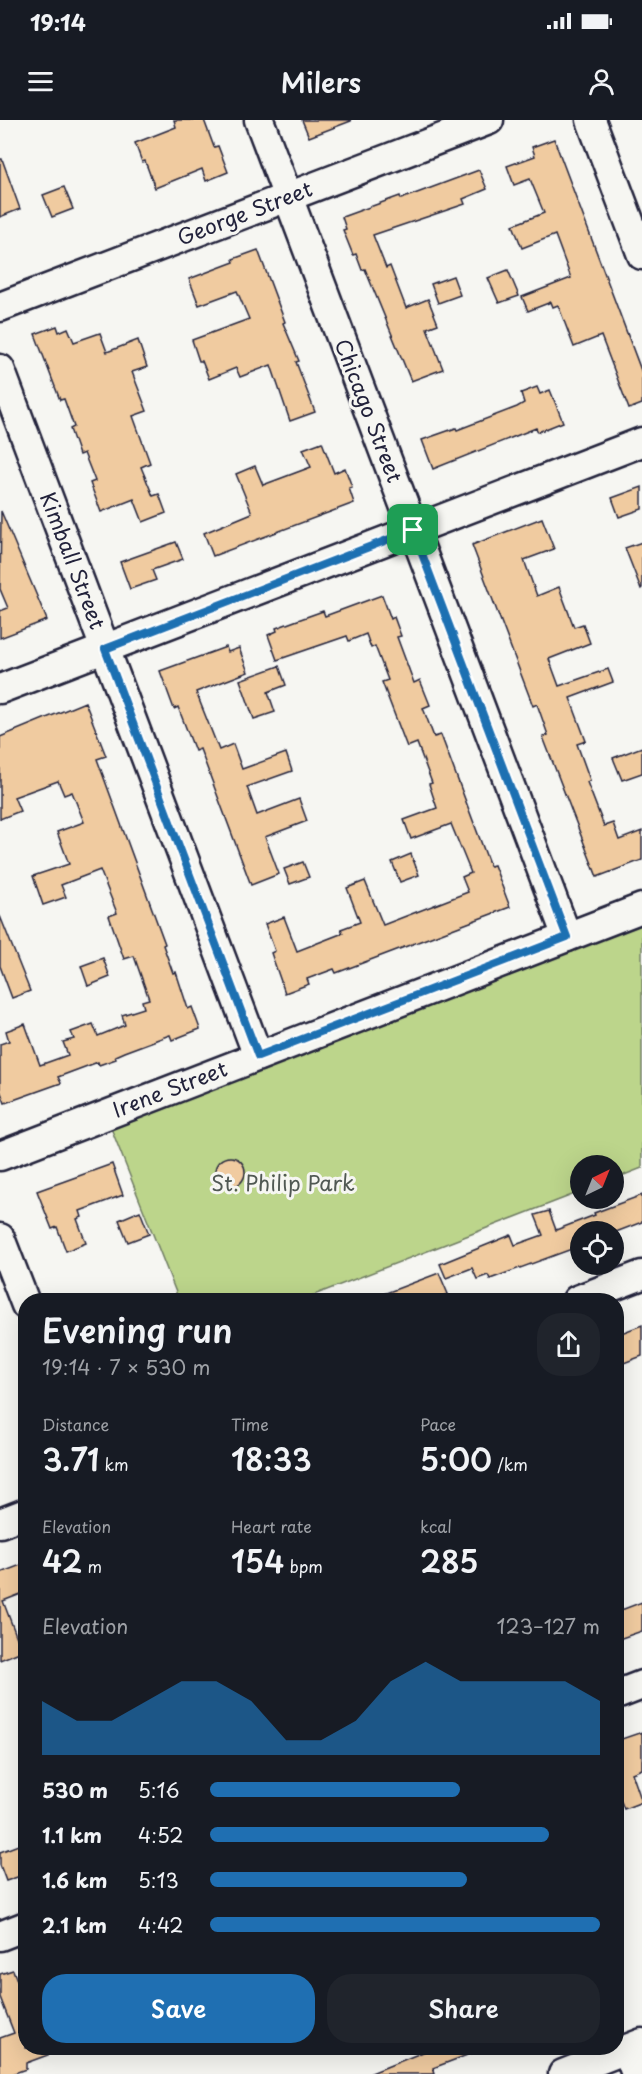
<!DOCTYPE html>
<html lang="en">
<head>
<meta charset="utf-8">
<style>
  :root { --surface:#171b24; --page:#20242c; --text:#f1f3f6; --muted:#9ea1a6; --accent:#1f6fb2 }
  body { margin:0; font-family:"Playpen Sans",sans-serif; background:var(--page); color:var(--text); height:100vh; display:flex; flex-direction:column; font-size:22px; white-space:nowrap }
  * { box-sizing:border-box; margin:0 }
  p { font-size:20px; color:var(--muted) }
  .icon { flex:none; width:33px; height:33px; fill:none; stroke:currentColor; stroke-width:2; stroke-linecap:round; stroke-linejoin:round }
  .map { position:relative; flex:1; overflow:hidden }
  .sheet { position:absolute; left:18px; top:1173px; width:606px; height:762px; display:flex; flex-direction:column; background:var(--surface); border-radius:24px; box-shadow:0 6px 24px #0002 }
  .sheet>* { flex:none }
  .needle { width:39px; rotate:43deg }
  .controls { position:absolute; left:570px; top:1035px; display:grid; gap:12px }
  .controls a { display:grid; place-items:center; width:54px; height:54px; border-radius:50%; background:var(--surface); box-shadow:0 6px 24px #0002; font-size:30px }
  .pin { position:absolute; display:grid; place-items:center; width:51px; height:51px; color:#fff; margin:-26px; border-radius:12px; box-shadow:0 3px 9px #0006 }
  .round { display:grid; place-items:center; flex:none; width:63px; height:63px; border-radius:24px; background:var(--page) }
  .summary { display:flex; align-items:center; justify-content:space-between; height:102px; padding:0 24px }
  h1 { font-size:33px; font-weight:600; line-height:45px }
  .metrics { display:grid; grid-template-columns:repeat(3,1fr); gap:9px; height:102px; padding:6px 24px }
  .metrics div { display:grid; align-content:center }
  .metrics b { font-size:30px; font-weight:600 }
  .metrics small { font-size:16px; font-weight:400 }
  .metrics p { font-size:16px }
  .chart { height:168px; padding:12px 24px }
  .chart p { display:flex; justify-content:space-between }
  .chart svg { width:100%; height:108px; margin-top:6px; fill:var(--accent); opacity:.7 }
  .cta { display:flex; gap:12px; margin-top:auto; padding:12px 24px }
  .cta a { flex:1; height:69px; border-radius:24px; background:var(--accent); color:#fff; font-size:24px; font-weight:600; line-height:69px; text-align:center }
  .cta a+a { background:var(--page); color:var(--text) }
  ul { padding:0 24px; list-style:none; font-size:20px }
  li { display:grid; grid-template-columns:96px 72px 1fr; align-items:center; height:45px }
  li i { height:15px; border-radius:8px; background:var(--accent) }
  .status { display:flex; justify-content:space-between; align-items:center; height:42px; padding:0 30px; background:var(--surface); direction:ltr }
  .status svg { height:16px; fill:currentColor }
  header { display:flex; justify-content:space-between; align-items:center; height:78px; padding:0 24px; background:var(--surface); font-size:27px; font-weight:600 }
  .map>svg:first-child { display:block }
</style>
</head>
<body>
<div class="status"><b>19:14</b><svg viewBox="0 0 49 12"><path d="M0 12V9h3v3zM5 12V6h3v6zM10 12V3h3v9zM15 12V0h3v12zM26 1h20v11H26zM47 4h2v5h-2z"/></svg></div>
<header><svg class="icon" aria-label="menu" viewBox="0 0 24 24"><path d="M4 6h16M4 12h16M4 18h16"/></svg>Milers<svg class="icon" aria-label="person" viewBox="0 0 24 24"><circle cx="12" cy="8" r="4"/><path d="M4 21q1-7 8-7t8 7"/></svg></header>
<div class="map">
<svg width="642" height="1954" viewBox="0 0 642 1954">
  <rect width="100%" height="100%" fill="#f6f6f2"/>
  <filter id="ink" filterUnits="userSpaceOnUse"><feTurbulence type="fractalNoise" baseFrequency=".0167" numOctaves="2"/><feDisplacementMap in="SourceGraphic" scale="12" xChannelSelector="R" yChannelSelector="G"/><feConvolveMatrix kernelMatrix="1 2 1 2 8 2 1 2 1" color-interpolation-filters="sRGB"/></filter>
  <g filter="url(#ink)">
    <path fill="#bcd58b" stroke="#6f7c63" stroke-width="1.5" d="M 642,803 L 642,1048 L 614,1059 L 614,1046 L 580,1046 L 580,1072 L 301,1180 L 179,1180 L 111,1008 Z"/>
    <g fill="#f0cba0" stroke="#22223b" stroke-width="1.5">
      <path d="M 174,0 L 204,0 L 214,27 L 218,26 L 228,52 L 206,61 L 202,49 L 155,68 L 145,41 L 142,42 L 135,23 L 176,7 Z"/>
      <path d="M 302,0 L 351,0 L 351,1 L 309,17 Z"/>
      <path d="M 554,19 L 642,253 L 642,284 L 629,289 L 601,216 L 574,227 L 558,185 L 553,187 L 551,182 L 528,191 L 522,177 L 571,158 L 555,115 L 522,128 L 513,105 L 544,93 L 530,59 L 514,65 L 507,46 L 535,36 L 532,27 Z"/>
      <path d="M 0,39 L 2,39 L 20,89 L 0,97 Z"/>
      <path d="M 479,50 L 487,69 L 463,79 L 465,84 L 373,115 L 386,148 L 390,146 L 406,188 L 428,179 L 438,204 L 427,208 L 443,249 L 411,261 L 365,149 L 362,150 L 356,134 L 353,135 L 343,110 L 346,109 L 342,97 L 400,76 L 401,79 Z"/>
      <path d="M 64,67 L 73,89 L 52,97 L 43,75 Z"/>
      <path d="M 258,130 L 285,202 L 283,203 L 299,241 L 296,242 L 315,292 L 290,301 L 271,245 L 240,257 L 236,248 L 209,259 L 202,241 L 199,241 L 192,220 L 249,199 L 237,171 L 199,185 L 189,159 L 234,142 L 233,139 Z"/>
      <path d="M 508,150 L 519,176 L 499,183 L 488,158 Z"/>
      <path d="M 453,156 L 460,175 L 438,183 L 431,164 Z"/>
      <path d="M 57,206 L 59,212 L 68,208 L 74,222 L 100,213 L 107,232 L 138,220 L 147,247 L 132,252 L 147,291 L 133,296 L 150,343 L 141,347 L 153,376 L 159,374 L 166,393 L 143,402 L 134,379 L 101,392 L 90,363 L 95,361 L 84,333 L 79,335 L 70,309 L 74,307 L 64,279 L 60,280 L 35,214 Z"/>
      <path d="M 537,267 L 540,274 L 550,270 L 563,302 L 538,312 L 536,308 L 433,349 L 422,320 L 456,308 L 457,310 L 517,287 L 524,283 L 521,273 Z"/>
      <path d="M 322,322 L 334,353 L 345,348 L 352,367 L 349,368 L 354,383 L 213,436 L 204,413 L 252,393 L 236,354 L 255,346 L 263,365 L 311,347 L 303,329 Z"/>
      <path d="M 642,367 L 642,389 L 619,397 L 612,378 Z"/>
      <path d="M 1,391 L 47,500 L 0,518 L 0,491 L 8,488 L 0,469 Z"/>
      <path d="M 542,398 L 554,429 L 524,440 L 537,476 L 559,467 L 574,507 L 583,504 L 590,523 L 549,539 L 559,566 L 608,549 L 613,562 L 570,578 L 586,621 L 577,624 L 590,660 L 587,662 L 604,706 L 613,703 L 619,720 L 642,711 L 642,740 L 597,757 L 543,617 L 548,615 L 537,584 L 533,586 L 472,425 Z"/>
      <path d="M 176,422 L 183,439 L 152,450 L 156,460 L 130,469 L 120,442 Z"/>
      <path d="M 642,422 L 642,468 L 641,469 L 625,428 Z"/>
      <path d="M 382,475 L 391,499 L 394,497 L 401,516 L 397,517 L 414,563 L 420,560 L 430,585 L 423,588 L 434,617 L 441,615 L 490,746 L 494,745 L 510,787 L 336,853 L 334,849 L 307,859 L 309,864 L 285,873 L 271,833 L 275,831 L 265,804 L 284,797 L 297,831 L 343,813 L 341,809 L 360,802 L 347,768 L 365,761 L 383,805 L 468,772 L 462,757 L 471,753 L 451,704 L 411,719 L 404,700 L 437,688 L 429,664 L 432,663 L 417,623 L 407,627 L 382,562 L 388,560 L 375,526 L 371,528 L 366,514 L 349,521 L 347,516 L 277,540 L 268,515 L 277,511 L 276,508 L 295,501 L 323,491 L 325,496 Z"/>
      <path d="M 226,527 L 228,532 L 239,528 L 248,552 L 196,572 L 219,630 L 233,624 L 242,649 L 286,633 L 292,651 L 247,667 L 257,695 L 299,679 L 307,701 L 265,717 L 279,754 L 251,765 L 200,629 L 195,631 L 178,587 L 174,589 L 160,551 Z"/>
      <path d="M 279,546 L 286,565 L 268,572 L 275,592 L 254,599 L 240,560 Z"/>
      <path d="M 85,582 L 106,636 L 97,639 L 165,824 L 163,825 L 173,853 L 176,852 L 188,889 L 192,887 L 200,909 L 172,920 L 170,915 L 167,916 L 124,932 L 115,936 L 116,939 L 99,945 L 98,942 L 58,957 L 61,963 L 5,983 L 0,970 L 0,924 L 9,921 L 6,911 L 25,904 L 40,945 L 68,935 L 63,922 L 74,919 L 71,912 L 93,904 L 98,916 L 125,905 L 122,895 L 144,888 L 142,881 L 149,879 L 134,836 L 124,839 L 109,796 L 117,793 L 100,750 L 61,765 L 66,777 L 43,785 L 33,756 L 69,744 L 57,712 L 84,702 L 72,672 L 64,675 L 58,661 L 14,677 L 20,691 L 0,699 L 0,617 Z"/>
      <path d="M 642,627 L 642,653 L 622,660 L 613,638 Z"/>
      <path d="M 411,734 L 419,755 L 400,762 L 392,742 Z"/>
      <path d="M 303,742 L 309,757 L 290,764 L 284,749 Z"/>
      <path d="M 0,796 L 30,871 L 12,878 L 0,846 Z"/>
      <path d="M 103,838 L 110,857 L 88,866 L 81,846 Z"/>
      <circle cx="230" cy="1052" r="15"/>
      <path d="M 112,1044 L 123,1075 L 80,1091 L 82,1097 L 77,1099 L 86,1123 L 66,1131 L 57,1107 L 52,1109 L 37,1071 Z"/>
      <path d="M 642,1075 L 642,1102 L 616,1112 L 580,1112 L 580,1126 L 490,1159 L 488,1155 L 477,1159 L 472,1148 L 446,1158 L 440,1144 L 511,1115 L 515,1125 L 543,1115 L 535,1095 L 549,1091 L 556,1110 L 595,1095 L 594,1093 Z"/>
      <path d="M 140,1091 L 149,1114 L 128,1122 L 119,1100 Z"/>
      <path d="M 439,1153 L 448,1174 L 432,1180 L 371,1180 L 370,1179 Z"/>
      <path d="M 642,1205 L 642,1236 L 616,1246 L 616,1215 Z"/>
      <path d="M 26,1443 L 26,1472 L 3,1481 L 22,1531 L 0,1540 L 0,1453 Z"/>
      <path d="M 642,1482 L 642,1511 L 616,1520 L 616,1492 Z"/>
      <path d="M 642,1612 L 642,1649 L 632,1653 L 642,1682 L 624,1689 L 616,1669 L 616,1617 L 619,1620 Z"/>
      <path d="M 26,1722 L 26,1754 L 6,1761 L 0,1745 L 0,1732 Z"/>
      <path d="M 13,1850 L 26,1883 L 26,1928 L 64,1929 L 26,1943 L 26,1949 L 12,1954 L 0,1954 L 0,1918 L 14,1913 L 0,1877 L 0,1854 Z"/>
      <path d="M 433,1928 L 483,1929 L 433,1948 L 435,1954 L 369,1954 Z"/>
    </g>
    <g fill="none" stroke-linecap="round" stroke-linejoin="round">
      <defs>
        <g id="minor">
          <path d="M 259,0 L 567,817"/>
          <path d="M 591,0 L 642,135"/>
          <path d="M 0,187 L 489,0"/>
          <path d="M 0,249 L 258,936"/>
          <path d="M 0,569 L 642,322"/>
          <path d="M 0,1036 L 642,788"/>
          <path d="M 0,1118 L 26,1185"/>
          <path d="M 577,1180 L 642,1155"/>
          <path d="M 0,1403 L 26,1393"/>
          <path d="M 616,1575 L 642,1565"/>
          <path d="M 0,1816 L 26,1806"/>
          <path d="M 627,1929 L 636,1954"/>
          <path d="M 563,1954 L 642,1923"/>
        </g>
      </defs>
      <use href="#minor" stroke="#22223b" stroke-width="33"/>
      <use href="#minor" stroke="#f6f6f2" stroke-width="28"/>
    </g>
  </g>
  <g fill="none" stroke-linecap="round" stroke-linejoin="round" filter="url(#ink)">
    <defs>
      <path id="route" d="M 413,410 L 567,817 L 258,936 L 105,529 Z"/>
    </defs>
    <use href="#route" stroke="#fff" stroke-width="12"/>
    <use href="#route" stroke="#1f6fb2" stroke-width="8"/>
  </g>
  <g text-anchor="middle" stroke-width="6" stroke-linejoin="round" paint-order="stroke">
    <g font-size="21" fill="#22223b" stroke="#f6f6f2">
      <text transform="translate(245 94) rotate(-21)" y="7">George Street</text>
      <text transform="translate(368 291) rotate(69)" y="7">Chicago Street</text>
      <text transform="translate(72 441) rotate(69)" y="7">Kimball Street</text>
      <text transform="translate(170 970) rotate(-21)" y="7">Irene Street</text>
    </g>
    <g font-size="21" fill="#505853" stroke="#f6f6f2">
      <text x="283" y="1071">St. Philip Park</text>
    </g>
  </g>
</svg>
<div class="controls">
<a><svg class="needle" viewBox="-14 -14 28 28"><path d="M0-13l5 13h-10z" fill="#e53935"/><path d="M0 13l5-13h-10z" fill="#9ea1a6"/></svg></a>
<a><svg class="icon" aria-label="locate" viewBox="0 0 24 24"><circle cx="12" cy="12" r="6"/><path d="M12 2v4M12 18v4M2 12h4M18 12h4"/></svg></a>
</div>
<div class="pin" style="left:413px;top:410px;background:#1e9e55"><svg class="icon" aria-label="arrive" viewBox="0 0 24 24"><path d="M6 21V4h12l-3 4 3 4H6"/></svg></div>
<section class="sheet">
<div class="summary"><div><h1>Evening run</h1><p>19:14 · 7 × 530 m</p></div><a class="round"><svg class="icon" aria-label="share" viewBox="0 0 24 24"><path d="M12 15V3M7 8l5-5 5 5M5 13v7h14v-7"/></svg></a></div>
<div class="metrics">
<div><p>Distance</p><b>3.71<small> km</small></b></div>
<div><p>Time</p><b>18:33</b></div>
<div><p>Pace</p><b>5:00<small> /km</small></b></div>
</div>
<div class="metrics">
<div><p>Elevation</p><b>42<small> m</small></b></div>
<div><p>Heart rate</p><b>154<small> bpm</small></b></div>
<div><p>kcal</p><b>285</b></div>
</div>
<div class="chart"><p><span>Elevation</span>123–127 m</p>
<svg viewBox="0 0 160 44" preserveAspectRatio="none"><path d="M0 44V22L10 30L20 30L30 22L40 14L50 14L60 22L70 38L80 38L90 30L100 14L110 6L120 14L130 14L140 14L150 14L160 22V44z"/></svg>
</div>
<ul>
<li><b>530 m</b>5:16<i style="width:64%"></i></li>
<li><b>1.1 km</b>4:52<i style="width:87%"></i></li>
<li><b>1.6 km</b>5:13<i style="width:66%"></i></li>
<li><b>2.1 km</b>4:42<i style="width:100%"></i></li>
</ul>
<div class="cta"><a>Save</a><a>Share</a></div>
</section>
</div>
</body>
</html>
